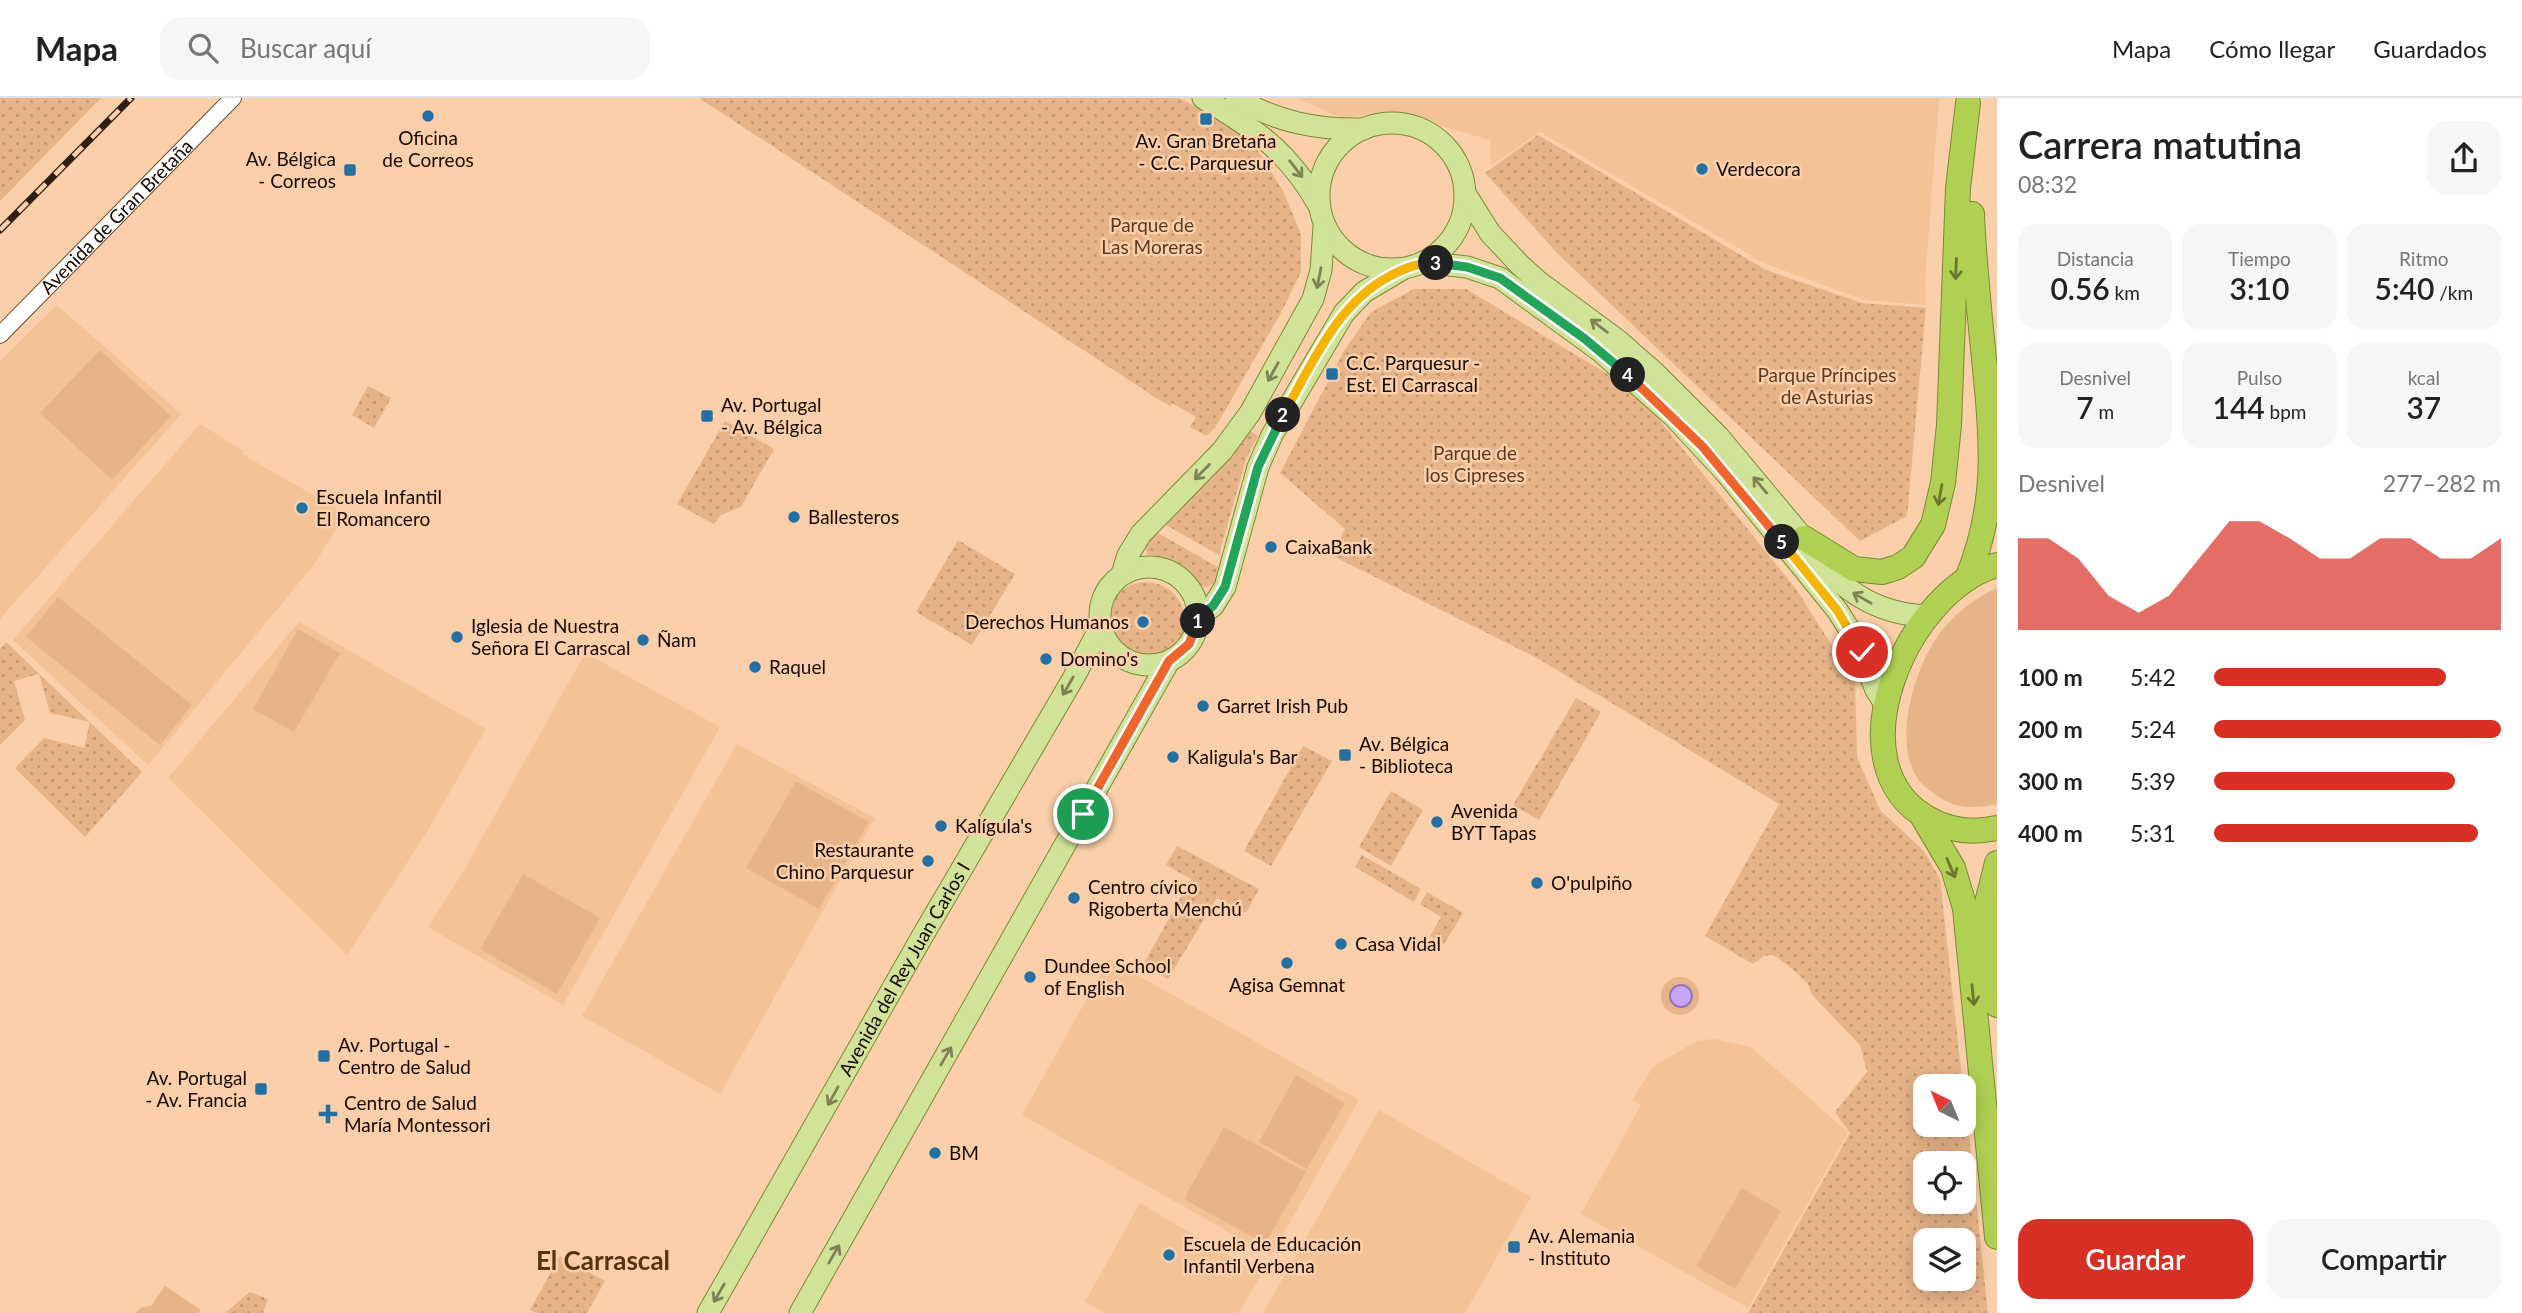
<!DOCTYPE html>
<html lang="es">
<head>
<meta charset="utf-8">
<style>
  :root { --surface:#fff; --page:#f6f6f6; --text:#222; --muted:#767676; --line:#e0e0e0; --accent:#d93025 }
  body { margin:0; font-family:Lato,sans-serif; background:var(--page); color:var(--text); height:100vh; display:flex; flex-direction:column; font-size:26px; white-space:nowrap }
  * { box-sizing:border-box; margin:0 }
  p { font-size:23px; color:var(--muted) }
  .icon { flex:none; width:38px; height:38px; fill:none; stroke:currentColor; stroke-width:2; stroke-linecap:round; stroke-linejoin:round }
  .map { position:relative; flex:1; overflow:hidden }
  .side { display:flex; flex-direction:column; background:var(--surface); width:525px }
  .side>* { flex:none }
  .needle { width:46px; rotate:317deg }
  .controls { position:absolute; left:1913px; top:976px; display:grid; gap:14px }
  .controls a { display:grid; place-items:center; width:63px; height:63px; border-radius:14px; background:var(--surface); box-shadow:0 4px 18px #0003; font-size:35px }
  .pin { position:absolute; display:grid; place-items:center; width:60px; height:60px; color:#fff; margin:-30px; border:4px solid #fff; border-radius:50%; box-shadow:0 2px 7px #0007 }
  .km { position:absolute; width:35px; height:35px; margin:-18px; border-radius:50%; background:#222; color:#fff; font-size:19px; line-height:35px; text-align:center }
  .round { display:grid; place-items:center; flex:none; width:74px; height:74px; border-radius:21px; background:var(--page) }
  .summary { display:flex; align-items:center; justify-content:space-between; height:119px; padding:0 21px }
  h1 { font-size:38px; font-weight:600; line-height:52px }
  .figures { display:grid; grid-template-columns:repeat(3,1fr); gap:10px; height:119px; padding:7px 21px }
  .figures div { display:grid; align-content:center; border-radius:18px; background:var(--page); text-align:center }
  .figures b { font-size:30px; font-weight:600 }
  .figures small { font-size:19px; font-weight:400 }
  .figures p { font-size:19px }
  .chart { height:196px; padding:14px 21px }
  .chart p { display:flex; justify-content:space-between }
  .chart svg { width:100%; height:126px; margin-top:7px; fill:var(--accent); opacity:.7 }
  .cta { display:flex; gap:14px; margin-top:auto; padding:14px 21px }
  .cta a { flex:1; height:80px; border-radius:21px; background:var(--accent); color:#fff; font-size:28px; font-weight:600; line-height:80px; text-align:center }
  .cta a+a { background:var(--page); color:var(--text) }
  ul { padding:0 21px; list-style:none; font-size:23px }
  li { display:grid; grid-template-columns:112px 84px 1fr; align-items:center; height:52px }
  li i { height:18px; border-radius:9px; background:var(--accent) }
  header { display:flex; align-items:center; gap:42px; box-sizing:border-box; height:98px; padding:0 35px; background:var(--surface); border-bottom:2px solid var(--line) }
  header strong { font-size:33px }
  nav { display:flex; gap:38px; margin-inline-start:auto; font-size:24px }
  .search { width:490px; height:63px; background:var(--page); display:flex; align-items:center; gap:18px; box-sizing:border-box; padding:0 24px; border-radius:21px; color:var(--muted); font-size:26px }
  main { display:flex; flex:1; min-height:0 }
  .map>svg:first-child { display:block }
</style>
</head>
<body>
<header>
<strong>Mapa</strong>
<div class="search"><svg class="icon" aria-label="search" viewBox="0 0 24 24"><circle cx="10" cy="10" r="6"/><path d="M15 15l6 6"/></svg>Buscar aquí</div>
<nav><a>Mapa</a><a>Cómo llegar</a><a>Guardados</a></nav>
</header>
<main>
<div class="map">
<svg width="1997" height="1215" viewBox="0 0 1997 1215">
  <defs>
    <pattern id="park-dots" width="8" height="8" patternUnits="userSpaceOnUse" patternTransform="scale(1.75)"><rect width="8" height="8" fill="#e7b489"/><path d="M2 2h.1M6 6h.1" fill="none" stroke="#c59974" stroke-width="1.8" stroke-linecap="round"/></pattern>
  </defs>
  <rect width="100%" height="100%" fill="#fbcfa9"/>
  <g fill="#f4c297">
    <path d="M 1297,0 L 1939,0 L 1925,184 L 1926,207 L 1864,202 L 1764,165 L 1540,34 L 1491,68 L 1490,42 L 1389,13 L 1342,20 Z"/>
    <path d="M 57,207 L 181,316 L 0,521 L 0,263 Z"/>
    <path d="M 200,326 L 244,353 L 242,356 L 346,416 L 313,468 L 148,667 L 13,542 Z"/>
    <path d="M 299,524 L 486,631 L 427,734 L 347,857 L 168,680 Z"/>
    <path d="M 585,555 L 720,629 L 563,907 L 428,829 L 466,769 Z"/>
    <path d="M 737,646 L 875,720 L 720,996 L 582,918 Z"/>
    <path d="M 1109,861 L 1359,1002 L 1271,1158 L 1022,1017 Z"/>
    <path d="M 1714,941 L 1751,949 L 1848,1034 L 1748,1210 L 1581,1116 L 1641,1007 L 1632,1002 L 1653,969 L 1696,943 Z"/>
    <path d="M 1379,1012 L 1531,1099 L 1465,1215 L 1263,1215 Z"/>
    <path d="M 1140,1105 L 1261,1177 L 1239,1215 L 1105,1215 L 1085,1204 Z"/>
  </g>
  <g fill="#e7b489">
    <path d="M 100,252 L 171,318 L 112,382 L 40,315 Z"/>
    <path d="M 1997,490 L 1997,706 C 1975,711 1955,711 1936,697 C 1932,694 1927,691 1923,687 C 1888,651 1915,566 1942,532 C 1958,513 1975,500 1997,490 Z"/>
    <path d="M 58,499 L 192,607 L 160,647 L 26,539 Z"/>
    <path d="M 298,531 L 340,555 L 294,634 L 253,611 Z"/>
    <path d="M 796,683 L 869,724 L 819,811 L 746,770 Z"/>
    <path d="M 523,776 L 600,820 L 557,896 L 480,851 Z"/>
    <circle cx="1680" cy="898" r="19"/>
    <path d="M 1296,977 L 1345,1005 L 1307,1071 L 1259,1044 Z"/>
    <path d="M 1224,1029 L 1306,1074 L 1265,1146 L 1184,1101 Z"/>
    <path d="M 1742,1090 L 1781,1113 L 1735,1191 L 1696,1168 Z"/>
    <path d="M 165,1188 L 201,1212 L 198,1215 L 135,1215 L 142,1209 L 151,1208 Z"/>
  </g>
  <g fill="url(#park-dots)" fill-rule="evenodd">
    <path d="M 0,0 L 101,0 L 0,103 Z"/>
    <path d="M 699,0 L 1180,0 L 1250,40 L 1283,93 L 1301,136 L 1301,174 L 1283,211 L 1215,330 L 1206,338 L 1190,329 L 1196,319 L 1172,305 L 1170,308 L 1161,303 Z"/>
    <path d="M 1538,37 L 1766,172 L 1862,205 L 1926,210 L 1907,418 L 1860,443 L 1558,156 L 1485,75 Z"/>
    <path d="M 1414,191 L 1466,191 L 1636,293 L 1796,491 L 1855,584 L 1857,659 L 1880,712 L 1924,753 L 1940,781 L 1963,989 L 1925,989 L 1925,1027 L 1964,1027 L 1964,989 L 1988,1215 L 1748,1215 L 1850,1035 L 1835,1014 L 1867,974 L 1860,947 L 1812,897 L 1808,886 L 1799,877 L 1777,859 L 1771,857 L 1764,858 L 1753,866 L 1705,838 L 1779,706 L 1537,560 L 1331,457 L 1345,431 L 1280,375 L 1344,253 L 1371,214 ZM 1925,1066 L 1964,1066 L 1964,1104 L 1925,1104 ZM 1925,1143 L 1964,1143 L 1964,1181 L 1925,1181 Z"/>
    <path d="M 368,288 L 391,300 L 374,330 L 352,317 Z"/>
    <path d="M 725,323 L 774,351 L 741,409 L 721,417 L 714,426 L 677,406 Z"/>
    <path d="M 1249,332 L 1258,338 L 1246,361 L 1219,457 L 1164,426 L 1239,349 Z"/>
    <path d="M 1153,432 L 1221,471 L 1214,485 L 1205,490 C 1185,473 1177,459 1148,457 L 1144,448 Z"/>
    <path d="M 958,442 L 1015,476 L 972,547 L 916,514 Z"/>
    <circle cx="1146" cy="523" r="39"/>
    <path d="M 6,544 L 142,674 L 85,739 L 15,670 L 44,640 L 84,650 L 90,624 L 50,615 L 39,576 L 14,583 L 25,622 L 0,647 L 0,551 Z"/>
    <path d="M 1576,600 L 1601,614 L 1539,722 L 1513,707 Z"/>
    <path d="M 1303,648 L 1332,663 L 1271,768 L 1244,753 Z"/>
    <path d="M 1391,693 L 1423,712 L 1391,768 L 1359,749 Z"/>
    <path d="M 1177,748 L 1259,791 L 1246,815 L 1217,800 L 1168,881 L 1143,867 L 1191,781 L 1166,767 Z"/>
    <path d="M 1362,757 L 1421,791 L 1414,804 L 1355,769 Z"/>
    <path d="M 1427,794 L 1463,815 L 1444,846 L 1430,838 L 1441,819 L 1420,806 Z"/>
    <path d="M 560,1158 L 605,1183 L 587,1215 L 536,1215 L 530,1212 Z"/>
    <path d="M 250,1194 L 268,1201 L 263,1215 L 225,1215 Z"/>
  </g>
  <circle fill="#c8a6fc" stroke="#9377b0" stroke-width="2" cx="1681" cy="898" r="11"/>
  <g fill="none" stroke-linecap="round" stroke-linejoin="round">
    <defs>
      <g id="minor">
        <path id="s1" d="M 0,237 L 233,0"/>
      </g>
      <g id="major">
        <path d="M 1203,0 C 1255,31 1288,53 1318,106"/>
        <path d="M 1236,0 C 1277,24 1317,32 1364,31"/>
        <circle cx="1392" cy="98" r="73"/>
        <path d="M 1465,95 L 1490,135 L 1520,167 L 1539,184 L 1620,244 L 1654,274 L 1719,339 L 1840,484 C 1865,506 1895,517 1927,518"/>
        <path d="M 1423,164 L 1467,169 L 1500,180 L 1600,253 L 1674,319 L 1726,375 L 1837,512 L 1856,542 L 1876,592 L 1887,609"/>
        <circle cx="1149" cy="518" r="49"/>
        <path d="M 1122,476 L 1128,457 L 1141,436 L 1222,353 L 1250,315 L 1313,201 L 1321,172 L 1324,129"/>
        <path d="M 1198,519 L 1213,508 L 1225,489 L 1258,369 L 1272,337 L 1344,215 L 1364,194 L 1401,172"/>
        <path id="s2" d="M 708,1215 L 923,837 L 1074,579 L 1101,528"/>
        <path d="M 800,1215 L 1169,563"/>
      </g>
      <g id="highway">
        <path d="M 1804,440 L 1854,471 L 1882,474 L 1898,469 L 1913,459 L 1933,427 L 1943,385 L 1949,327 L 1958,90 L 1968,5"/>
        <path d="M 1997,467 C 1908,491 1830,667 1929,721 C 1950,733 1974,735 1997,730"/>
        <path d="M 1967,481 C 1997,408 1993,348 1985,271 C 1980,219 1974,167 1972,116"/>
        <path d="M 1921,716 L 1953,770 L 1965,810 L 1997,1139"/>
        <path d="M 1997,765 L 1987,805 L 1997,907"/>
      </g>
    </defs>
    <use href="#minor" stroke="#6d4825" stroke-width="18"/>
    <use href="#major" stroke="#7a8a36" stroke-width="23"/>
    <use href="#highway" stroke="#7a8a36" stroke-width="26"/>
    <use href="#minor" stroke="#fff" stroke-width="16"/>
    <use href="#major" stroke="#d0e398" stroke-width="21"/>
    <use href="#highway" stroke="#b0d053" stroke-width="24"/>
    <defs>
      <path id="rail" d="M 0,132 L 131,0"/>
    </defs>
    <use href="#rail" stroke="#2f1e12" stroke-width="7"/>
    <use href="#rail" stroke="#fbcfa9" stroke-width="4.5" stroke-dasharray="13" stroke-linecap="butt"/>
  </g>
  <defs><path id="oneway-shaft" d="M-6 0H5M1.5-3L5.5 0L1.5 3" fill="none" stroke-width="1.6" stroke-linecap="round" stroke-linejoin="round" transform="scale(1.75)"/></defs>
  <g stroke="#7d8154">
    <use href="#oneway-shaft" transform="translate(1296 71) rotate(52)"/>
    <use href="#oneway-shaft" transform="translate(1319 180) rotate(101)"/>
    <use href="#oneway-shaft" transform="translate(1599 228) rotate(-143)"/>
    <use href="#oneway-shaft" transform="translate(1273 274) rotate(119)"/>
    <use href="#oneway-shaft" transform="translate(1202 374) rotate(135)"/>
    <use href="#oneway-shaft" transform="translate(1760 387) rotate(-130)"/>
    <use href="#oneway-shaft" transform="translate(1862 500) rotate(-150)"/>
    <use href="#oneway-shaft" transform="translate(1068 588) rotate(120)"/>
    <use href="#oneway-shaft" transform="translate(946 958) rotate(-60)"/>
    <use href="#oneway-shaft" transform="translate(833 998) rotate(119)"/>
    <use href="#oneway-shaft" transform="translate(834 1156) rotate(-60)"/>
    <use href="#oneway-shaft" transform="translate(719 1195) rotate(120)"/>
  </g>
  <g stroke="#6b762e">
    <use href="#oneway-shaft" transform="translate(1956 171) rotate(92)"/>
    <use href="#oneway-shaft" transform="translate(1940 397) rotate(100)"/>
    <use href="#oneway-shaft" transform="translate(1951 770) rotate(67)"/>
    <use href="#oneway-shaft" transform="translate(1973 897) rotate(84)"/>
  </g>
  <g fill="none" stroke-linecap="round" stroke-linejoin="round">
    <defs>
      <path id="split-1" d="M 1083,716 L 1169,563 L 1189,546 L 1198,523"/>
      <path id="split-2" d="M 1198,523 L 1198,519 L 1213,508 L 1225,489 L 1258,369 L 1283,317"/>
      <path id="split-3" d="M 1283,317 C 1312,267 1336,206 1390,178 C 1405,170 1419,164 1436,165"/>
      <path id="split-4" d="M 1436,165 L 1467,169 L 1500,180 L 1585,241 L 1628,277"/>
      <path id="split-5" d="M 1628,277 L 1702,348 L 1782,444"/>
      <path id="split-6" d="M 1782,444 L 1837,512 L 1862,554"/>
    </defs>
    <use href="#split-1" stroke="#fff" stroke-width="14"/>
    <use href="#split-2" stroke="#fff" stroke-width="14"/>
    <use href="#split-3" stroke="#fff" stroke-width="14"/>
    <use href="#split-4" stroke="#fff" stroke-width="14"/>
    <use href="#split-5" stroke="#fff" stroke-width="14"/>
    <use href="#split-6" stroke="#fff" stroke-width="14"/>
    <use href="#split-1" stroke="#f0652b" stroke-width="9"/>
    <use href="#split-2" stroke="#22a559" stroke-width="9"/>
    <use href="#split-3" stroke="#f5b400" stroke-width="9"/>
    <use href="#split-4" stroke="#22a559" stroke-width="9"/>
    <use href="#split-5" stroke="#f0652b" stroke-width="9"/>
    <use href="#split-6" stroke="#f5b400" stroke-width="9"/>
  </g>
  <g fill="#2371a3" stroke="#fbcfa9" stroke-width="2.5">
    <circle cx="428" cy="18" r="7"/>
    <rect x="1199" y="14" width="14" height="14" rx="3.5"/>
    <circle cx="1702" cy="71" r="7"/>
    <rect x="343" y="65" width="14" height="14" rx="3.5"/>
    <rect x="1325" y="269" width="14" height="14" rx="3.5"/>
    <rect x="700" y="311" width="14" height="14" rx="3.5"/>
    <circle cx="302" cy="410" r="7"/>
    <circle cx="794" cy="419" r="7"/>
    <circle cx="1271" cy="449" r="7"/>
    <circle cx="1143" cy="524" r="7"/>
    <circle cx="457" cy="539" r="7"/>
    <circle cx="643" cy="542" r="7"/>
    <circle cx="1046" cy="561" r="7"/>
    <circle cx="755" cy="569" r="7"/>
    <circle cx="1203" cy="608" r="7"/>
    <rect x="1338" y="650" width="14" height="14" rx="3.5"/>
    <circle cx="1173" cy="659" r="7"/>
    <circle cx="1437" cy="724" r="7"/>
    <circle cx="941" cy="728" r="7"/>
    <circle cx="928" cy="763" r="7"/>
    <circle cx="1537" cy="785" r="7"/>
    <circle cx="1074" cy="800" r="7"/>
    <circle cx="1341" cy="846" r="7"/>
    <circle cx="1287" cy="865" r="7"/>
    <circle cx="1030" cy="879" r="7"/>
    <rect x="317" y="951" width="14" height="14" rx="3.5"/>
    <rect x="254" y="984" width="14" height="14" rx="3.5"/>
    <path d="M324.5 1005.5h7v7h7v7h-7v7h-7v-7h-7v-7h7z"/>
    <circle cx="935" cy="1055" r="7"/>
    <rect x="1507" y="1142" width="14" height="14" rx="3.5"/>
    <circle cx="1169" cy="1157" r="7"/>
  </g>
  <g text-anchor="middle" stroke-width="5" stroke-linejoin="round" paint-order="stroke">
    <g font-size="19" fill="#170900" stroke="#fbcfa9" text-anchor="start">
      <text x="428" y="47" text-anchor="middle">Oficina<tspan x="428" dy="22">de Correos</tspan></text>
      <text x="1206" y="50" text-anchor="middle">Av. Gran Bretaña<tspan x="1206" dy="22">- C.C. Parquesur</tspan></text>
      <text x="336" y="68" text-anchor="end">Av. Bélgica<tspan x="336" dy="22">- Correos</tspan></text>
      <text x="1716" y="78">Verdecora</text>
      <text x="1346" y="272">C.C. Parquesur -<tspan x="1346" dy="22">Est. El Carrascal</tspan></text>
      <text x="721" y="314">Av. Portugal<tspan x="721" dy="22">- Av. Bélgica</tspan></text>
      <text x="316" y="406">Escuela Infantil<tspan x="316" dy="22">El Romancero</tspan></text>
      <text x="808" y="426">Ballesteros</text>
      <text x="1285" y="456">CaixaBank</text>
      <text x="1129" y="531" text-anchor="end">Derechos Humanos</text>
      <text x="471" y="535">Iglesia de Nuestra<tspan x="471" dy="22">Señora El Carrascal</tspan></text>
      <text x="657" y="549">Ñam</text>
      <text x="1060" y="568">Domino's</text>
      <text x="769" y="576">Raquel</text>
      <text x="1217" y="615">Garret Irish Pub</text>
      <text x="1359" y="653">Av. Bélgica<tspan x="1359" dy="22">- Biblioteca</tspan></text>
      <text x="1187" y="666">Kaligula's Bar</text>
      <text x="1451" y="720">Avenida<tspan x="1451" dy="22">BYT Tapas</tspan></text>
      <text x="955" y="735">Kalígula's</text>
      <text x="914" y="759" text-anchor="end">Restaurante<tspan x="914" dy="22">Chino Parquesur</tspan></text>
      <text x="1551" y="792">O'pulpiño</text>
      <text x="1088" y="796">Centro cívico<tspan x="1088" dy="22">Rigoberta Menchú</tspan></text>
      <text x="1355" y="853">Casa Vidal</text>
      <text x="1044" y="875">Dundee School<tspan x="1044" dy="22">of English</tspan></text>
      <text x="1287" y="894" text-anchor="middle">Agisa Gemnat</text>
      <text x="338" y="954">Av. Portugal -<tspan x="338" dy="22">Centro de Salud</tspan></text>
      <text x="247" y="987" text-anchor="end">Av. Portugal<tspan x="247" dy="22">- Av. Francia</tspan></text>
      <text x="344" y="1012">Centro de Salud<tspan x="344" dy="22">María Montessori</tspan></text>
      <text x="949" y="1062">BM</text>
      <text x="1528" y="1145">Av. Alemania<tspan x="1528" dy="22">- Instituto</tspan></text>
      <text x="1183" y="1153">Escuela de Educación<tspan x="1183" dy="22">Infantil Verbena</tspan></text>
    </g>
    <g font-size="19" fill="#170900" stroke="#fbcfa9">
      <text dy="7" stroke="none"><textPath href="#s1" startOffset="166">Avenida de Gran Bretaña</textPath></text>
      <text dy="7" stroke="none"><textPath href="#s2" startOffset="396">Avenida del Rey Juan Carlos I</textPath></text>
    </g>
    <g font-size="19" fill="#5b3b1e" stroke="#fbcfa9">
      <text x="1152" y="134">Parque de<tspan x="1152" dy="22">Las Moreras</tspan></text>
      <text x="1827" y="284">Parque Príncipes<tspan x="1827" dy="22">de Asturias</tspan></text>
      <text x="1475" y="362">Parque de<tspan x="1475" dy="22">los Cipreses</tspan></text>
    </g>
    <g font-size="26" font-weight="bold" fill="#573310" stroke="#fbcfa9">
      <text x="603" y="1172">El Carrascal</text>
    </g>
  </g>
</svg>
<div class="controls">
<a><svg class="needle" viewBox="-14 -14 28 28"><path d="M0-13l5 13h-10z" fill="#e53935"/><path d="M0 13l5-13h-10z" fill="#767676"/></svg></a>
<a><svg class="icon" aria-label="locate" viewBox="0 0 24 24"><circle cx="12" cy="12" r="6"/><path d="M12 2v4M12 18v4M2 12h4M18 12h4"/></svg></a>
<a><svg class="icon" aria-label="layers" viewBox="0 0 24 24"><path d="M12 4l9 5-9 5-9-5zM3 14l9 5 9-5"/></svg></a>
</div>
<div class="pin" style="left:1083px;top:716px;background:#1e9e55"><svg class="icon" aria-label="arrive" viewBox="0 0 24 24"><path d="M6 21V4h12l-3 4 3 4H6"/></svg></div>
<div class="pin" style="left:1862px;top:554px;background:#d93025"><svg class="icon" aria-label="check" viewBox="0 0 24 24"><path d="M5 12l5 5 9-10"/></svg></div>
<b class="km" style="left:1198px;top:523px">1</b>
<b class="km" style="left:1283px;top:317px">2</b>
<b class="km" style="left:1436px;top:165px">3</b>
<b class="km" style="left:1628px;top:277px">4</b>
<b class="km" style="left:1782px;top:444px">5</b>
</div>
<section class="side">
<div class="summary"><div><h1>Carrera matutina</h1><p>08:32</p></div><a class="round"><svg class="icon" aria-label="share" viewBox="0 0 24 24"><path d="M12 15V3M7 8l5-5 5 5M5 13v7h14v-7"/></svg></a></div>
<div class="figures">
<div><p>Distancia</p><b>0.56<small> km</small></b></div>
<div><p>Tiempo</p><b>3:10</b></div>
<div><p>Ritmo</p><b>5:40<small> /km</small></b></div>
</div>
<div class="figures">
<div><p>Desnivel</p><b>7<small> m</small></b></div>
<div><p>Pulso</p><b>144<small> bpm</small></b></div>
<div><p>kcal</p><b>37</b></div>
</div>
<div class="chart"><p><span>Desnivel</span>277–282 m</p>
<svg viewBox="0 0 160 44" preserveAspectRatio="none"><path d="M0 44V12L10 12L20 19L30 32L40 38L50 32L60 19L70 6L80 6L90 12L100 19L110 19L120 12L130 12L140 19L150 19L160 12V44z"/></svg>
</div>
<ul>
<li><b>100 m</b>5:42<i style="width:81%"></i></li>
<li><b>200 m</b>5:24<i style="width:100%"></i></li>
<li><b>300 m</b>5:39<i style="width:84%"></i></li>
<li><b>400 m</b>5:31<i style="width:92%"></i></li>
</ul>
<div class="cta"><a>Guardar</a><a>Compartir</a></div>
</section>
</main>
</body>
</html>
